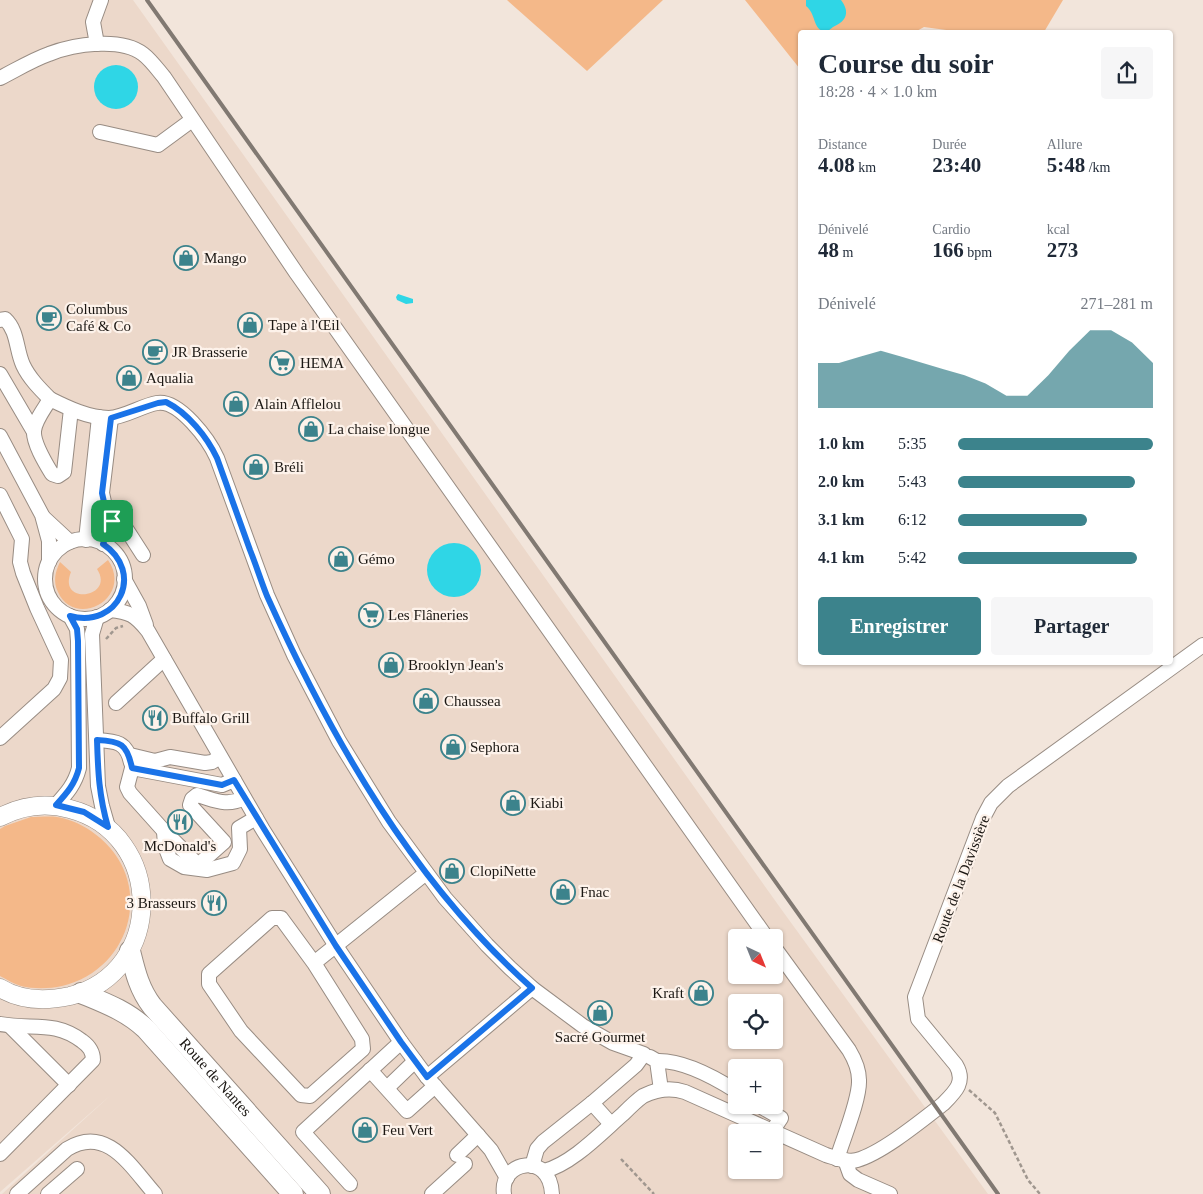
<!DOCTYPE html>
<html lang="fr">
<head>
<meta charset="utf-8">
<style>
  :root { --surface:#fff; --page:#f6f6f7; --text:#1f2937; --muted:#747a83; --accent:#3c838c }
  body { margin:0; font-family:"Times New Roman",serif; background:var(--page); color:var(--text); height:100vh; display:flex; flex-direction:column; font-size:19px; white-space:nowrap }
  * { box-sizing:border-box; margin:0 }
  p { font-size:16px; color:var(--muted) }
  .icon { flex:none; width:28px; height:28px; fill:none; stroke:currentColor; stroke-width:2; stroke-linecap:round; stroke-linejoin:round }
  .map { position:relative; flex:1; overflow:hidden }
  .drawer { position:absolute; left:798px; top:30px; width:375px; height:635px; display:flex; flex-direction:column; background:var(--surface); border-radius:5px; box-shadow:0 1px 4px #0004 }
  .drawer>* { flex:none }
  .needle { width:32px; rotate:137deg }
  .fabs { position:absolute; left:728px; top:929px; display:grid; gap:10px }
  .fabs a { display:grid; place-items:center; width:55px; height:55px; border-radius:5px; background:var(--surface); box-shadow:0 1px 4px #0004; font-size:25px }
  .pin { position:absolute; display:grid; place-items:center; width:42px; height:42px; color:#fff; margin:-21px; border-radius:10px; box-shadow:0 2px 8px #0006 }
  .round { display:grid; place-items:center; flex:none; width:52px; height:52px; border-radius:5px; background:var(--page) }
  .overview { display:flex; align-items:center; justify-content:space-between; height:85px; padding:0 20px }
  h1 { font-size:28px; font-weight:800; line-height:38px }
  .figures { display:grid; grid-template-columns:repeat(3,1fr); gap:8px; height:85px; padding:5px 20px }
  .figures div { display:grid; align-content:center }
  .figures b { font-size:21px; font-weight:800 }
  .figures small { font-size:14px; font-weight:400 }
  .figures p { font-size:14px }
  .chart { height:140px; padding:10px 20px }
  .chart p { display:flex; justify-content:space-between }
  .chart svg { width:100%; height:90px; margin-top:5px; fill:var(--accent); opacity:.7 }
  .button { display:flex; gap:10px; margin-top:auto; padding:10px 20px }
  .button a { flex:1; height:58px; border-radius:5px; background:var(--accent); color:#fff; font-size:20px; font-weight:800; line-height:58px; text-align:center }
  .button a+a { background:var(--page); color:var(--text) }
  ul { padding:0 20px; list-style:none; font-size:16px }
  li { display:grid; grid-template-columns:80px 60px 1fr; align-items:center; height:38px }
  li i { height:12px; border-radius:6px; background:var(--accent) }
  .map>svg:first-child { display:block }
</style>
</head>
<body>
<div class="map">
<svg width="1203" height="1194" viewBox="0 0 1203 1194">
  <rect width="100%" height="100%" fill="#f2e5db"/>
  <path fill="#ecd8ca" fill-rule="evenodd" d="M 0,0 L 133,0 L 784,913 L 988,1194 L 2,1194 L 112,1094 L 0,1192 ZM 736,938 L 774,938 L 774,975 L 736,975 ZM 736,1002 L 774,1002 L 774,1040 L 736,1040 ZM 736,1068 L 774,1068 L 774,1105 L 736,1105 ZM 736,1132 L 774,1132 L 774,1170 L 736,1170 Z"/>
  <g fill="#f4b889">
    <path d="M 507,0 L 663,0 L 587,71 Z"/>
    <path d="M 745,0 L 1063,0 L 1044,32 L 961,32 L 924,27 L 915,32 L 800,32 L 800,69 Z"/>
    <path d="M 108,560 C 134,598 75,630 58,592 C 53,582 55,572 60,562 L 71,572 C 57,606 116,598 97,569 Z"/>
    <path d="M 31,817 C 39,817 49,816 57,817 C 71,819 85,826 95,834 C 156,879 134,969 62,986 C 49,989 33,989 21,986 C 14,984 6,979 0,976 L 0,829 L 5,826 Z"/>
  </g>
  <g fill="#2fd6e6">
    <path d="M 806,0 L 841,0 C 850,12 847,21 833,27 C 830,29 827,33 823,31 C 813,28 816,14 806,6 Z"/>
    <circle cx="116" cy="87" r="22"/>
    <path d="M 398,294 L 413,299 L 413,303 L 406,304 L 397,300 L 396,297 Z"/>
    <circle cx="454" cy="570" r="27"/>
  </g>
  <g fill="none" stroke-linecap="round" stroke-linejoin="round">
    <defs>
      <g id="minor">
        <path d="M 97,44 L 93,22 L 101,0"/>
        <path d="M 0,78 C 16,70 32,60 49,54 C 74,44 121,37 143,54 C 151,60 158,70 164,77 L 297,274 L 767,938"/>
        <path d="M 100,132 L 158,145 L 192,120"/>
        <path d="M 0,320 L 5,319 C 18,331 16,350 23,365 C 29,378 40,389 50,399"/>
        <path d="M 0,374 L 34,432"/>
        <path d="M 71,409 L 64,472 L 58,476 L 52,474 C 46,464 33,443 34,431 C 35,420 45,408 50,399 C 68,408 89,418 109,418 C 125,417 141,406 157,403 C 179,399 209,440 217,458 L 267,595 L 294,655 L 339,741 L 389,822 L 445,898 L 487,945 L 510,968 L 532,988 L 583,1026 L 613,1043 L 644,1054 L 636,1065 L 592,1103 L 543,1142 L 537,1149 L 532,1166"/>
        <path d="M 0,436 L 42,515 L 49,541 L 49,562"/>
        <path d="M 0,495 L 22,539 L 20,562 L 23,573 L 37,608 L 61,660 L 60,678 L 54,689 L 0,738"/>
        <path d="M 43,517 L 70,542"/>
        <path d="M 112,521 L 125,527 L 143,555"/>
        <circle cx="85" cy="579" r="40"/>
        <path d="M 86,540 L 99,417"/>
        <path d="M 103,544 L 112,521 L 106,511 L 102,493 L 111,418"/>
        <path d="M 124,579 L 139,606 L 146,625"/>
        <path d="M 110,610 C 130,612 135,615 148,631 L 263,830 L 336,946 L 401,1042 L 427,1077 L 491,1150 L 507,1178"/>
        <path d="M 97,617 L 92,634 L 98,786 L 102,806 L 108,827"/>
        <path d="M 116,703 L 164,659"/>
        <path d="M 97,740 C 116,741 127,742 131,763"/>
        <path d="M 130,755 L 155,761 L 170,757 L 205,763 L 212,762 L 220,757"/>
        <path d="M 234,780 L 222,785 L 132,768 L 127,787 L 130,793 L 164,831 L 198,865 L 224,842 L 190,805 L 192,799 L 197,795 C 215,800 227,807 244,798"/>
        <path d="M 56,805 C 67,793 75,784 79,768 L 78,641 L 77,629 L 70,616"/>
        <path d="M 164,831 L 165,846 L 170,859 L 184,867 L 207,870 L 233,863 L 240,849 L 239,828 L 256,818"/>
        <path d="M 774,947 L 849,1050 C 855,1060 859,1069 859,1080 C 860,1099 843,1139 837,1159"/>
        <path d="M 314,963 L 362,1039 L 363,1049 L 310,1096 L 301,1095 L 241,1031 L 209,984 L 209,974 L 272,918 L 281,918 L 314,963 L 426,873"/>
        <path d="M 0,1024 C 32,1030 54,1020 82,1041 C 89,1046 93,1051 93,1060 L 0,1154"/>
        <path d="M 10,1026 L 69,1085"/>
        <path d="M 650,1057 L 657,1061 L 661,1090"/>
        <path d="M 657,1061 C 683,1060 714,1077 736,1091"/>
        <path d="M 370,1070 L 407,1111 L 435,1086"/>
        <path d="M 427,1077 L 532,988"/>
        <path d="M 387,1088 L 415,1061"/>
        <path d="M 592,1103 L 611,1124"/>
        <path d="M 758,1105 L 781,1118 L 773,1130"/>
        <path d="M 457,1155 L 478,1135"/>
        <path d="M 845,1160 L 850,1174 L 858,1180 L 890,1194"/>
        <path d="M 544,1171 C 572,1164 601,1133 623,1114 C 629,1108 636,1101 643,1096 C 657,1089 670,1087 685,1092 L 826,1155 C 836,1158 847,1163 857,1160 C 882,1153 921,1121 943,1104 C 955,1092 966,1082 956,1065 L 918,1019 L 915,997 L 983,818 L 991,803 L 1008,786 L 1203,645"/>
        <path d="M 350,1184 L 303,1132 L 401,1042"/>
        <path d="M 17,1194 L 67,1149 C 107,1124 131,1167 155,1194"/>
        <path d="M 48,1194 L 77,1169"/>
        <path d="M 432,1194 L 465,1164"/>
        <path d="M 504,1194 C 499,1161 550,1151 552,1194"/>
      </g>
      <path id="major" d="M 0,817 C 23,805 45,802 70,809 C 165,834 166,972 70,996 C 47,1001 21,1001 0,988"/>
      <g id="highway">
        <path id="s1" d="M 130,951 C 135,971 139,989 152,1006 L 320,1194"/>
        <path d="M 81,993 C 105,1003 127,1011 146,1029 L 293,1194"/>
      </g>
    </defs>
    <use href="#minor" stroke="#988c83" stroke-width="16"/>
    <use href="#major" stroke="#988c83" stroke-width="19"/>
    <use href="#highway" stroke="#988c83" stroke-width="22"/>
    <g stroke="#a0978f" stroke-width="2.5" stroke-dasharray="4 2.5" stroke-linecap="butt">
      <path d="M 106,639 L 116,628 L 123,626"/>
      <path d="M 969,1090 L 995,1113 L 1028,1180 L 1040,1194"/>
      <path d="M 621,1159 L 654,1194"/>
    </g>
    <use href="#minor" stroke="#fff" stroke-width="14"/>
    <use href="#major" stroke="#fff" stroke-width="18"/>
    <use href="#highway" stroke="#fff" stroke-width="20"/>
    <path stroke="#817972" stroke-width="4" d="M 147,0 C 430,399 715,795 998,1194"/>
  </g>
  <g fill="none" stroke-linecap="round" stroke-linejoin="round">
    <defs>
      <path id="route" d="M 166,402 C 188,413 207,437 217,458 C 228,488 239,519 250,550 C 256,565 261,581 267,596 C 332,740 413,882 532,988 L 427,1077 L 401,1042 L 336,946 L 234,780 L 222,785 L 132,768 C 127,744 121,741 97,740 C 98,772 99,796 108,827 L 84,812 L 56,805 C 67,793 75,784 79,768 L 78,641 L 77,629 L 70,616 C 119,629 145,572 103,544 L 112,521 L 106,511 L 102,493 L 111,418 L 158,403 Z"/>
    </defs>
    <use href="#route" stroke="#fff" stroke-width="10"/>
    <use href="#route" stroke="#1a73e8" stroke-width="6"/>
  </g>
  <defs>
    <symbol id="shop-ring" viewBox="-11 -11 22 22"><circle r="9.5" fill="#fdf2ea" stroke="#3c838c" stroke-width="1.5"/><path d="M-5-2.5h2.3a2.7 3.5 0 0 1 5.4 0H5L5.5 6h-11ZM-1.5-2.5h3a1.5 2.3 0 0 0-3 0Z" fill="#3c838c"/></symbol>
    <symbol id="cafe-ring" viewBox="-11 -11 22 22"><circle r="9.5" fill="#fdf2ea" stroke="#3c838c" stroke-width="1.5"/><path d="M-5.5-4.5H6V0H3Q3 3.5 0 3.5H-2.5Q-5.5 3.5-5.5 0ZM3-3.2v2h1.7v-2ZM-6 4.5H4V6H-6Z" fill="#3c838c"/></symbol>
    <symbol id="supermarket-ring" viewBox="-11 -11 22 22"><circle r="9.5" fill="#fdf2ea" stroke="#3c838c" stroke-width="1.5"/><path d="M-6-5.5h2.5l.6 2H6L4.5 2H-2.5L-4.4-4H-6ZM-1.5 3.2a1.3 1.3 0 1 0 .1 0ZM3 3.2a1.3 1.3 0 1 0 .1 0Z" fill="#3c838c"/></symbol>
    <symbol id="restaurant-ring" viewBox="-11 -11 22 22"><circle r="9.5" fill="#fdf2ea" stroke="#3c838c" stroke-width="1.5"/><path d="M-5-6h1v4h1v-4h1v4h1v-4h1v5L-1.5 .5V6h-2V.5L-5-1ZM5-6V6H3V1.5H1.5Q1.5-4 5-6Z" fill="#3c838c"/></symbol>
  </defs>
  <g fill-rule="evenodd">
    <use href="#shop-ring" x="172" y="244" width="28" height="28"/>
    <use href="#cafe-ring" x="35" y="304" width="28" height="28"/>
    <use href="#shop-ring" x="236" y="311" width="28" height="28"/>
    <use href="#cafe-ring" x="141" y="338" width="28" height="28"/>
    <use href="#supermarket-ring" x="268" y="349" width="28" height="28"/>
    <use href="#shop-ring" x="115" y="364" width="28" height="28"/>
    <use href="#shop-ring" x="222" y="390" width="28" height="28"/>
    <use href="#shop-ring" x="297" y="415" width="28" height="28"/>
    <use href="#shop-ring" x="242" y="453" width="28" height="28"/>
    <use href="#shop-ring" x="327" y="545" width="28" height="28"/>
    <use href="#supermarket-ring" x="357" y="601" width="28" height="28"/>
    <use href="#shop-ring" x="377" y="651" width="28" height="28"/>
    <use href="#shop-ring" x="412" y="687" width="28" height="28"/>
    <use href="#restaurant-ring" x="141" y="704" width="28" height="28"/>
    <use href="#shop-ring" x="439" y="733" width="28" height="28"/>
    <use href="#shop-ring" x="499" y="789" width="28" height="28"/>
    <use href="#restaurant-ring" x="166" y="808" width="28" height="28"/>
    <use href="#shop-ring" x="438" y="857" width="28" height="28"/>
    <use href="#shop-ring" x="549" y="878" width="28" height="28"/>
    <use href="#restaurant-ring" x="200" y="889" width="28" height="28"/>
    <use href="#shop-ring" x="687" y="979" width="28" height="28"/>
    <use href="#shop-ring" x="586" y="999" width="28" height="28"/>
    <use href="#shop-ring" x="351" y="1116" width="28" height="28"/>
  </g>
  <g text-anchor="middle" stroke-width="4.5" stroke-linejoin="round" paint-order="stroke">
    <g font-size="15" fill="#1b1713" stroke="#fdf2ea" text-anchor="start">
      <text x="204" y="263">Mango</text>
      <text x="66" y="314">Columbus<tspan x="66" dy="17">Café &amp; Co</tspan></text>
      <text x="268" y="330">Tape à l'Œil</text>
      <text x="172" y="357">JR Brasserie</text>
      <text x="300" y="368">HEMA</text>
      <text x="146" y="383">Aqualia</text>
      <text x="254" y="409">Alain Afflelou</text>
      <text x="328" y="434">La chaise longue</text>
      <text x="274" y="472">Bréli</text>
      <text x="358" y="564">Gémo</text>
      <text x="388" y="620">Les Flâneries</text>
      <text x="408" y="670">Brooklyn Jean's</text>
      <text x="444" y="706">Chaussea</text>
      <text x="172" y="723">Buffalo Grill</text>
      <text x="470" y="752">Sephora</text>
      <text x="530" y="808">Kiabi</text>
      <text x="180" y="851" text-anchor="middle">McDonald's</text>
      <text x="470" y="876">ClopiNette</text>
      <text x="580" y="897">Fnac</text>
      <text x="196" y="908" text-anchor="end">3 Brasseurs</text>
      <text x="684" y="998" text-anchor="end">Kraft</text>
      <text x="600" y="1042" text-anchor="middle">Sacré Gourmet</text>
      <text x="382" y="1135">Feu Vert</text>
    </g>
    <g font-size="15" fill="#1b1713" stroke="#fdf2ea">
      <text transform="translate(961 879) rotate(-69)" y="5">Route de la Davissière</text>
      <text dy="5" stroke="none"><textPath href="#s1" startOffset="155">Route de Nantes</textPath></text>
    </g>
  </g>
</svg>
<div class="fabs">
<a><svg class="needle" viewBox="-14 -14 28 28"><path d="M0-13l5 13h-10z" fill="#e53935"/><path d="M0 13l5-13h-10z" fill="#747a83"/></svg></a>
<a><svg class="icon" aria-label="locate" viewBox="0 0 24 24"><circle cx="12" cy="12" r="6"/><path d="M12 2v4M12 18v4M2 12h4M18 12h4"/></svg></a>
<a>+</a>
<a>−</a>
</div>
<div class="pin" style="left:112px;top:521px;background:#1e9e55"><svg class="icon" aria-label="arrive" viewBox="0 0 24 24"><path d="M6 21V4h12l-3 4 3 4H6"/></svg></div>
<section class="drawer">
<div class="overview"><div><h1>Course du soir</h1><p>18:28 · 4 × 1.0 km</p></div><a class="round"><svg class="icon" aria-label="share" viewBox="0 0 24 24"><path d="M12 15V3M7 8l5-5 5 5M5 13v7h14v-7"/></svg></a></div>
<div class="figures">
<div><p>Distance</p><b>4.08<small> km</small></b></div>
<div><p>Durée</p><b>23:40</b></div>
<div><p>Allure</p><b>5:48<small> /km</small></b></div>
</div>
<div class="figures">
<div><p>Dénivelé</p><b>48<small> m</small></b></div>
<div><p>Cardio</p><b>166<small> bpm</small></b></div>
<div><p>kcal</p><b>273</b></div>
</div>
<div class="chart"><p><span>Dénivelé</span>271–281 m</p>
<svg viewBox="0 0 160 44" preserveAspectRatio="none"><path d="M0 44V22L10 22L20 19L30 16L40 19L50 22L60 25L70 28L80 32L90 38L100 38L110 28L120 16L130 6L140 6L150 12L160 22V44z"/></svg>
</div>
<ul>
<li><b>1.0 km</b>5:35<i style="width:100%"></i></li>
<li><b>2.0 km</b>5:43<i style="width:91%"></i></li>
<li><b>3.1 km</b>6:12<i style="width:66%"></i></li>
<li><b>4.1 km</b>5:42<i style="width:92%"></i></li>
</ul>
<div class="button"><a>Enregistrer</a><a>Partager</a></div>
</section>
</div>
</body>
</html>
